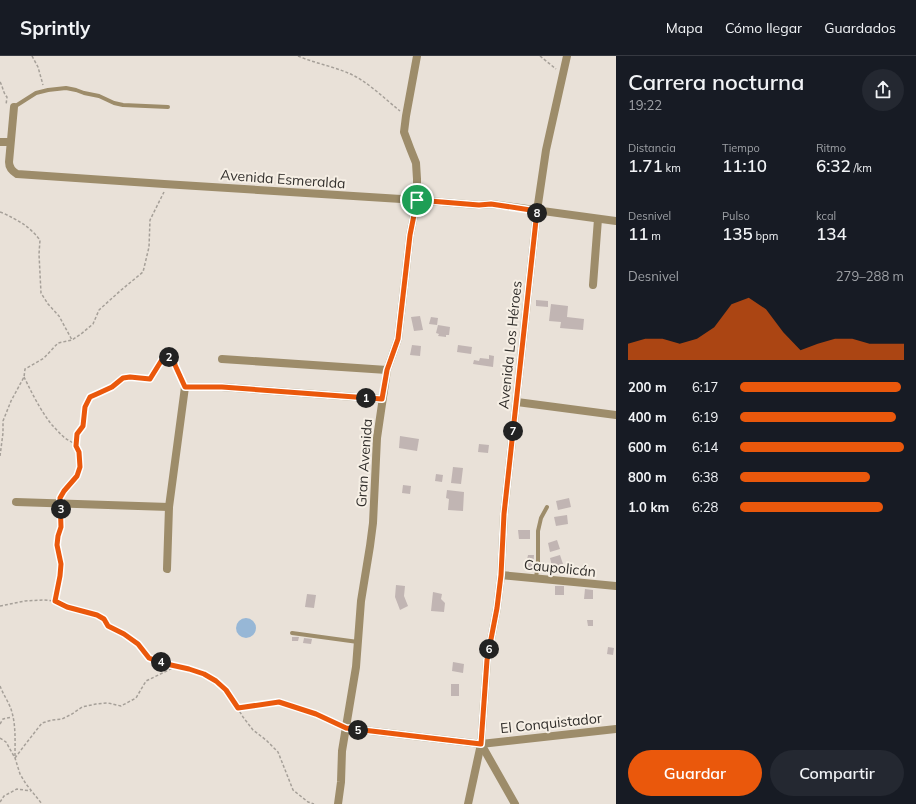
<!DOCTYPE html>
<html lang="es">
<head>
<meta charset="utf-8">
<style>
  :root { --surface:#171b24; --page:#242831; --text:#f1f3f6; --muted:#9ea1a6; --line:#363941; --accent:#ea580c }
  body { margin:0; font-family:Mulish,sans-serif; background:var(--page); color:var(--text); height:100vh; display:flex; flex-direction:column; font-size:15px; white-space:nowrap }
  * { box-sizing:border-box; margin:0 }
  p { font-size:13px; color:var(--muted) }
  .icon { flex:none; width:22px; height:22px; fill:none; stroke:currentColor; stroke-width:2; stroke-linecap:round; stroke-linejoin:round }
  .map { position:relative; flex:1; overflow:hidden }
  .details { display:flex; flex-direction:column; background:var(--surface); width:300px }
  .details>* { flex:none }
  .pin { position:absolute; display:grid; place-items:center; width:34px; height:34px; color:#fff; margin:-17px; border:2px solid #fff; border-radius:50%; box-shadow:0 1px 4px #0007 }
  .km { position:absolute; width:20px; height:20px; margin:-10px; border-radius:50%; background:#222; color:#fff; font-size:11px; line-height:20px; text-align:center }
  .round { display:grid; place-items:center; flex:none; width:42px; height:42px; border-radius:21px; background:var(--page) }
  .headline { display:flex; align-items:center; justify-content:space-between; height:68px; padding:0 12px }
  h1 { font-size:22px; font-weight:600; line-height:30px }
  .stats { display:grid; grid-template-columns:repeat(3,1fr); gap:6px; height:68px; padding:4px 12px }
  .stats div { display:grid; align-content:center }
  .stats b { font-size:17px; font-weight:600 }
  .stats small { font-size:11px; font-weight:400 }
  .stats p { font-size:11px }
  .chart { height:112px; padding:8px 12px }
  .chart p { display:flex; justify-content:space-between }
  .chart svg { width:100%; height:72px; margin-top:4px; fill:var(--accent); opacity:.7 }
  .primary-button { display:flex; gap:8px; margin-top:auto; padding:8px 12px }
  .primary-button a { flex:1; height:46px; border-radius:24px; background:var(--accent); color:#fff; font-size:16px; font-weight:600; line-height:46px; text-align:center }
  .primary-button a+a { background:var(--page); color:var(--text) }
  ul { padding:0 12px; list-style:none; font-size:13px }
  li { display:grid; grid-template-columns:64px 48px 1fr; align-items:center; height:30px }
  li i { height:10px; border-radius:5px; background:var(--accent) }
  header { display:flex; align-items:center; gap:24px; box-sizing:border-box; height:56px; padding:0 20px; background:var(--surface); border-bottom:1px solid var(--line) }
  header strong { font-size:19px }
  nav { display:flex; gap:22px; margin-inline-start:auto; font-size:14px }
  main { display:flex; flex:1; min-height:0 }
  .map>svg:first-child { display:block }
</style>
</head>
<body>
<header>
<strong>Sprintly</strong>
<nav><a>Mapa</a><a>Cómo llegar</a><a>Guardados</a></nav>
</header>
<main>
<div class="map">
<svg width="616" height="748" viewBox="0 0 616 748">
  <rect width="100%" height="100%" fill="#e9e1d8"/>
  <circle fill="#97b7d6" cx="246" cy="572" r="10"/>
  <g fill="#c1b5b3">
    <path d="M 536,244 L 548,245 L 548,251 L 536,250 Z"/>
    <path d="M 551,248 L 568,250 L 567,261 L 584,263 L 583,274 L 560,272 L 561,266 L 549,265 Z"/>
    <path d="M 420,260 L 423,274 L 414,275 L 411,261 Z"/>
    <path d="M 431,261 L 438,262 L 437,269 L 429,268 Z"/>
    <path d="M 438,269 L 450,271 L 449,279 L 446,279 L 446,281 L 438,280 L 439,278 L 436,277 Z"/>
    <path d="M 412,289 L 421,290 L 420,300 L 410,299 Z"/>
    <path d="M 458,289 L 472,291 L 471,298 L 457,296 Z"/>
    <path d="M 489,299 L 494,300 L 493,311 L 473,308 L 474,304 L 479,305 L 480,302 L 489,303 Z"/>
    <path d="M 400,380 L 419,383 L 417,395 L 399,392 Z"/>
    <path d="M 479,388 L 489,389 L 488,397 L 478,396 Z"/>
    <path d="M 453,411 L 463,412 L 461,428 L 451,427 Z"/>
    <path d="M 436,418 L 443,419 L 442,426 L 435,425 Z"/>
    <path d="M 403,429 L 411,430 L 410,438 L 402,437 Z"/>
    <path d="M 447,434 L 464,436 L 463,455 L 448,454 L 449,443 L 446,442 Z"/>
    <path d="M 569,442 L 571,451 L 558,454 L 556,445 Z"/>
    <path d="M 567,459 L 568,468 L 556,470 L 554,461 Z"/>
    <path d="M 518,474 L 530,474 L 530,483 L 519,483 Z"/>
    <path d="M 557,484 L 560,493 L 550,496 L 548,487 Z"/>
    <path d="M 528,499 L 534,499 L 533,511 L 525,511 L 525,504 L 527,504 Z"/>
    <path d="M 560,499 L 563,508 L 552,511 L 550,502 Z"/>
    <path d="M 396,529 L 405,530 L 404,540 L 408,550 L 400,554 L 395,541 Z"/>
    <rect x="555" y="530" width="9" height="9"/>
    <path d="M 585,533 L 593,534 L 593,543 L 584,543 Z"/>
    <path d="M 433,536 L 442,538 L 441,543 L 445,547 L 444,556 L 431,555 Z"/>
    <path d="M 307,538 L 316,539 L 314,552 L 305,551 Z"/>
    <path d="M 587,564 L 593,564 L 593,570 L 588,570 Z"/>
    <path d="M 292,581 L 299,581 L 298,585 L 292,585 Z"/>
    <path d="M 304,582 L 312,583 L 311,588 L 303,587 Z"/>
    <path d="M 608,591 L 614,592 L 613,599 L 607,598 Z"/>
    <path d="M 453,606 L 464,608 L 463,617 L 452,615 Z"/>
    <rect x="451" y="628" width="8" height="12"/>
  </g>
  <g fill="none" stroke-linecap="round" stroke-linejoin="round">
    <g stroke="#a6a099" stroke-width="1.5" stroke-dasharray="3 2" stroke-linecap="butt">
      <path d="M 32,0 L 38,11 L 43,29"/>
      <path d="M 298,0 C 314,7 332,10 348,17 C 366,24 385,43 400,55"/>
      <path d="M 540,0 L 556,13"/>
      <path d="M 0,26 C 3,31 3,37 7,41 L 6,49"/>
      <path d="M 0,156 L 3,157 C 19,165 28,169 40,184 L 39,198 L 41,237 L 48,248 L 59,260 L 72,284"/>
      <path d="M 24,321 C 32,337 40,354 52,369 C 56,373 60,378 65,382 C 69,385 75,387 77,391 C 80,396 81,407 80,413 C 77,424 66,430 61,441"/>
      <path d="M 77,390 L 77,378 L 83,370 L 85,351 L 90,341 L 99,337 L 112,331 L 123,322 L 130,321 L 150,323 L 163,302 L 174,301 L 175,309 L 182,325"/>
      <path d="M 0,400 L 3,377 L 3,365 L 11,345 L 24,321 L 25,313 L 44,302 L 58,287 L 72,284 L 81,278 L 93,268 L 99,254 L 120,235 L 143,216 L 149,191 L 150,164 L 164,136"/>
      <path d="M 55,545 L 60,520 L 61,508 L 57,489 L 58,480 L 61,471 L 61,454"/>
      <path d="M 0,550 L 25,545 L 44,544 L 55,545 L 67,551 L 97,559 L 104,563 L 108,570 L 124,578 L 138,588 L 149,601 L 162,607 L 177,610"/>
      <path d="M 0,630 C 3,638 8,645 11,653 C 16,668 15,684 15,700"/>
      <path d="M 238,652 L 279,646 L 316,658 L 339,669"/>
      <path d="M 0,668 L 3,663 L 12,661"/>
      <path d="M 0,682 L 6,686 L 15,702 L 20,718 L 26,728 L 42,748"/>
      <path d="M 15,702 L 24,690 L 42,667 L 52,664 L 62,663 L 72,658 L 82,651 L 96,648 L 108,647 L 121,650 L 136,642 L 146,625 L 177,610 L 204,618 L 216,625 L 226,634 L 234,646 L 243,661 L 253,674 L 266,684 L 278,696 L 293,734 L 308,746 L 314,748"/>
      <path d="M 0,746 L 4,740 L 17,733 L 31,735"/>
    </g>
    <g stroke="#9d8c6a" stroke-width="4">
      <path d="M 14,51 L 36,37 L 48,34 L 66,32 L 76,34 L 84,37 L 99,40 L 114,47 L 123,49 L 168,51"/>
      <path d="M 536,522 L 538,506 L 538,475 L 541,462 L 547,451"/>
      <path d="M 292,577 L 358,586"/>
    </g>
    <g stroke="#9d8c6a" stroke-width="8">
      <path d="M 14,51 L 9,106 C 9,112 12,115 17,118 L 164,128 L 417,144 L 466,148 L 479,149 L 491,148 L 616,165"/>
      <path d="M 0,86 L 10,86"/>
      <path d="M 593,229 L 598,163"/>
      <path d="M 222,303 L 387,314"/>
      <path d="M 517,346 L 616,359"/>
      <path d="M 16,446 L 169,451"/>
      <path d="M 167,513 L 169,451 L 185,331 L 222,331 L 382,343"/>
      <path d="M 501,519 L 616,530"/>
      <path d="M 346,672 L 481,688 L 616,673"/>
      <path d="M 338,748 L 341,726 L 342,695 L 356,611 L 361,545 L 370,490 L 373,467 L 377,382 L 387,314 L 398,283 L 410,179 L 417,144 L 417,123 L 416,107 L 410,92 L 404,76 L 406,60 L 417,0"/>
      <path d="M 468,748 L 481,688"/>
    </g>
    <path stroke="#9d8c6a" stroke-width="8" d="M 515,748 L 481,688 L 487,604 L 497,552 L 501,519 L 504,458 L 537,155 L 546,94 L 567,0"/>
  </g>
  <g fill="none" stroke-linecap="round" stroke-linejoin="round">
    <defs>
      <path id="route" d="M 417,144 L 479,149 L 491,148 L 537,155 L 504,458 L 501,519 L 497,552 L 487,604 L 481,688 L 346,672 L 316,658 L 279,646 L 238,652 L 226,634 L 216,625 L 204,618 L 189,613 L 162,607 L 149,602 L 138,588 L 124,578 L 108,570 L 104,563 L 97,559 L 67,551 L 55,545 L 60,520 L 61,508 L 57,489 L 58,480 L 61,471 L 60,442 L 64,435 L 77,420 L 80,411 L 79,396 L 76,390 L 77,378 L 83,370 L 85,351 L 90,341 L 99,337 L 112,331 L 123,322 L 130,321 L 150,323 L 163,302 L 174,300 L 175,309 L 185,331 L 222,331 L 382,343 L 387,314 L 398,283 L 410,179 Z"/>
    </defs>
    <use href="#route" stroke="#fff" stroke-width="8"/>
    <use href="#route" stroke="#ea580c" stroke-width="5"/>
  </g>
  <g text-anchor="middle" stroke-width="4" stroke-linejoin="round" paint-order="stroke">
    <g font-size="14" fill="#312e2b" stroke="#f6efe5">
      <text transform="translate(283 123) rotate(4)" y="5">Avenida Esmeralda</text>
      <text transform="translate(510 289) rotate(-84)" y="5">Avenida Los Héroes</text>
      <text transform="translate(364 407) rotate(-86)" y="5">Gran Avenida</text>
      <text transform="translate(560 512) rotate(6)" y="5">Caupolicán</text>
      <text transform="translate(551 667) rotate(-6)" y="5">El Conquistador</text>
    </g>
  </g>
</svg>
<div class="pin" style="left:417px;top:144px;background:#1e9e55"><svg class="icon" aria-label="arrive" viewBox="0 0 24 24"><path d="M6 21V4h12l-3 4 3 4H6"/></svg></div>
<b class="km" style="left:366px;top:342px">1</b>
<b class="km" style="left:169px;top:301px">2</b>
<b class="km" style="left:61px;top:453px">3</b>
<b class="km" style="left:161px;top:606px">4</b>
<b class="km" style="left:358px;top:674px">5</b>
<b class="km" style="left:489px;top:593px">6</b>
<b class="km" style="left:513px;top:375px">7</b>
<b class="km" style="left:537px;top:157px">8</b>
</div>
<section class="details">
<div class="headline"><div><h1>Carrera nocturna</h1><p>19:22</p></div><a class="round"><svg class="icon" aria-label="share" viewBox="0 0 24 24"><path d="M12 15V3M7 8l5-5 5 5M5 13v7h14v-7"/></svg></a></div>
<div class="stats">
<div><p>Distancia</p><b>1.71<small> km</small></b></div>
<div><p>Tiempo</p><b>11:10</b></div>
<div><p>Ritmo</p><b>6:32<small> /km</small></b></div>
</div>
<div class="stats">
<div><p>Desnivel</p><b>11<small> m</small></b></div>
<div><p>Pulso</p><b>135<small> bpm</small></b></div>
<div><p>kcal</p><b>134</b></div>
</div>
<div class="chart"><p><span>Desnivel</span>279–288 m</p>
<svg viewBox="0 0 160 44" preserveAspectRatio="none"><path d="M0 44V34L10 31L20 31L30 34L40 31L50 24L60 10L70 6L80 13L90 27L100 38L110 34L120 31L130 31L140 34L150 34L160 34V44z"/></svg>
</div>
<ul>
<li><b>200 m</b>6:17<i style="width:98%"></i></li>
<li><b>400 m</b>6:19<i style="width:95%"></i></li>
<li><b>600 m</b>6:14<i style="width:100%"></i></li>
<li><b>800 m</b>6:38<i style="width:79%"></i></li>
<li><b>1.0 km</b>6:28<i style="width:87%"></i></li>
</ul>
<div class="primary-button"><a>Guardar</a><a>Compartir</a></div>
</section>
</main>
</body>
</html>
